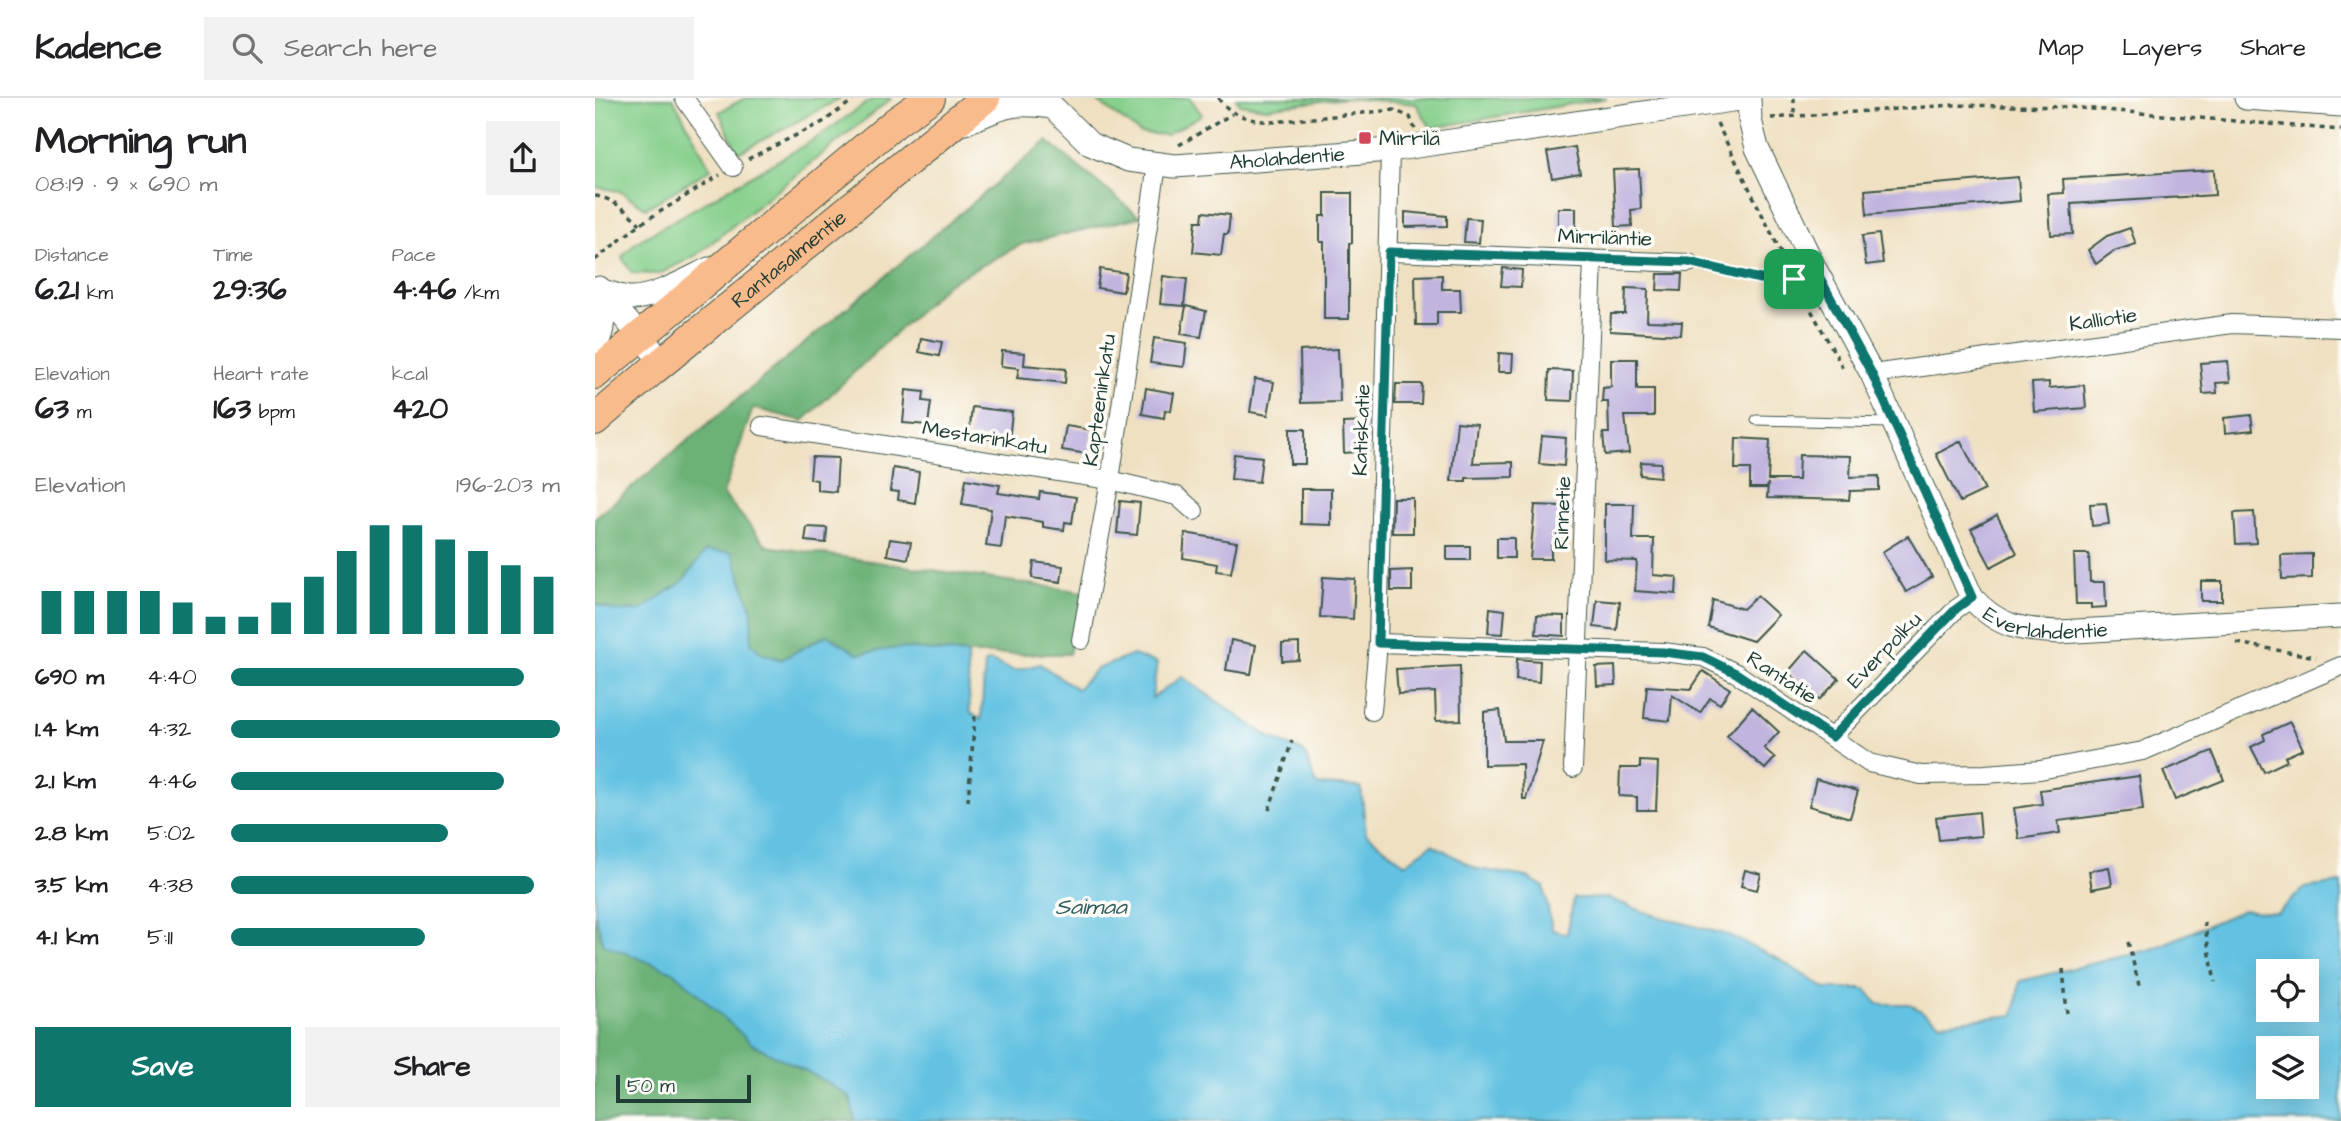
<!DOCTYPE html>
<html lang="en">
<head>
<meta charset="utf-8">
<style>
  :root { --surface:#fff; --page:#f2f2f2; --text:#202124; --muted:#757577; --line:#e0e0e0; --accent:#0f766e }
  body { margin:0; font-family:"Architects Daughter",sans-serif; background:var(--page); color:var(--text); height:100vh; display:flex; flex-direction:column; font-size:26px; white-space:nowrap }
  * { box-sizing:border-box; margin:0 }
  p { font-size:23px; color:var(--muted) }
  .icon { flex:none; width:38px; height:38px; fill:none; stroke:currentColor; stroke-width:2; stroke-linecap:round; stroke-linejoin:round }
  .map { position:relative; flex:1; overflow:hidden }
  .details { display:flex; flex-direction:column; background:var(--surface); width:595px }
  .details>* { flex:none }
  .tools { position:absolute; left:1661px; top:861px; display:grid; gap:14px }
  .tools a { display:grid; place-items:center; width:63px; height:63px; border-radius:0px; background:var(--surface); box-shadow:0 7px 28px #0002; font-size:35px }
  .scale { position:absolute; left:21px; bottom:18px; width:135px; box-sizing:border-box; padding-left:7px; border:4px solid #1f3d34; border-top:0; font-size:19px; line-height:24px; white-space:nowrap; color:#1f3d34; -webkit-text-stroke:5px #fdfcf7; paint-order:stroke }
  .pin { position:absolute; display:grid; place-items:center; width:60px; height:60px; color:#fff; margin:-30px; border-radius:14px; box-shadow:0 4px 10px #0006 }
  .round { display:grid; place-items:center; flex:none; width:74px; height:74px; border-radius:0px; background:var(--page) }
  .overview { display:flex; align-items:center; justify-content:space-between; height:119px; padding:0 35px }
  h1 { font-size:38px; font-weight:700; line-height:52px }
  .figures { display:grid; grid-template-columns:repeat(3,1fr); gap:10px; height:119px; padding:7px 35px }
  .figures div { display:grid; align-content:center }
  .figures b { font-size:30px; font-weight:700 }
  .figures small { font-size:19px; font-weight:400 }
  .figures p { font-size:19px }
  .chart { height:196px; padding:14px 35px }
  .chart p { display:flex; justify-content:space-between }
  .chart svg { width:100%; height:126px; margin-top:7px; stroke:var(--accent); stroke-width:6 }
  .action { display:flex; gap:14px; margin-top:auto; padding:14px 35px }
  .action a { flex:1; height:80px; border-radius:0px; background:var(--accent); color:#fff; font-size:28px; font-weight:700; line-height:80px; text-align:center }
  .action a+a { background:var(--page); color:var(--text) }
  ul { padding:0 35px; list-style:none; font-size:23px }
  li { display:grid; grid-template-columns:112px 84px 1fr; align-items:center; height:52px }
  li i { height:18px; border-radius:9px; background:var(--accent) }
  header { display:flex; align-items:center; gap:42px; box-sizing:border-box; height:98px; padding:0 35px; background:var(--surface); border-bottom:2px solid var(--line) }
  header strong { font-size:33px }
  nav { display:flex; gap:38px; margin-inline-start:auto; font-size:24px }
  .search { width:490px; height:63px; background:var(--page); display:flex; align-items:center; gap:18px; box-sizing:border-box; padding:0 24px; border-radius:0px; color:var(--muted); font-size:26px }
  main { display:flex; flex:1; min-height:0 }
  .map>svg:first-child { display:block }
</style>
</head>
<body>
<header>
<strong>Kadence</strong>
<div class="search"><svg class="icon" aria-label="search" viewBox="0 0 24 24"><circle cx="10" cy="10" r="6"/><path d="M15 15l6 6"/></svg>Search here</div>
<nav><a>Map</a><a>Layers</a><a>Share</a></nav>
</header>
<main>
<section class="details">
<div class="overview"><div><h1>Morning run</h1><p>08:19 · 9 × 690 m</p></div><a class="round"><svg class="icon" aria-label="share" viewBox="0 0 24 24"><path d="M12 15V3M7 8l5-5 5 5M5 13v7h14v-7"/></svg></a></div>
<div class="figures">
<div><p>Distance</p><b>6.21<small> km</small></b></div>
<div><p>Time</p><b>29:36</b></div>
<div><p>Pace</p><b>4:46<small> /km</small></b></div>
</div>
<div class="figures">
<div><p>Elevation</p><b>63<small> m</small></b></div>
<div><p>Heart rate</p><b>163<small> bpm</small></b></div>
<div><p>kcal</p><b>420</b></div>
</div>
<div class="chart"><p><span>Elevation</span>196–203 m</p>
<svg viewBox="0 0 160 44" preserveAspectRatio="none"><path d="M5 44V29M15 44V29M25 44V29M35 44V29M45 44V33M55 44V38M65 44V38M75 44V33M85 44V24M95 44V15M105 44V6M115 44V6M125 44V11M135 44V15M145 44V20M155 44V24"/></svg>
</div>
<ul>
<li><b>690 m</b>4:40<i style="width:89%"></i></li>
<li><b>1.4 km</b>4:32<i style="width:100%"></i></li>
<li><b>2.1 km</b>4:46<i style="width:83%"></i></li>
<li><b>2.8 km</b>5:02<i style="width:66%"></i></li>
<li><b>3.5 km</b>4:38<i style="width:92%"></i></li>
<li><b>4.1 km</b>5:11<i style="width:59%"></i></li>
</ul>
<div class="action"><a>Save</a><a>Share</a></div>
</section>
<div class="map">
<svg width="1746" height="1023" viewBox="0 0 1746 1023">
  <rect width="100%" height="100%" fill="#fdfcf7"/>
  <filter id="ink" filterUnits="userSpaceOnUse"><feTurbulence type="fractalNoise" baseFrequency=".0143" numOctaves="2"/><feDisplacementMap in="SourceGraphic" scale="14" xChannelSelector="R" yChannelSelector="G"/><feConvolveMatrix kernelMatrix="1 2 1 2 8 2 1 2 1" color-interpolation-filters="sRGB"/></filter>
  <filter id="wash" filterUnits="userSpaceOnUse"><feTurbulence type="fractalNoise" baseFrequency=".00686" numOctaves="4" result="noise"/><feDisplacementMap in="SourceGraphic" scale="28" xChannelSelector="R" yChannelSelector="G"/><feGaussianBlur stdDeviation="1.57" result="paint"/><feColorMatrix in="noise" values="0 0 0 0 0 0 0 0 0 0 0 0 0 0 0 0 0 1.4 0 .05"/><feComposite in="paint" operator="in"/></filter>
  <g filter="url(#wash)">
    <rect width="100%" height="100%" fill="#efe0c1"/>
    <g fill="#85cf8b" stroke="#528660" stroke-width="2">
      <path d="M 0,0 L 78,0 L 116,71 L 51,110 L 24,93 L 0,89 Z"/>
      <path d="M 150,0 L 246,0 L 143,55 L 124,14 Z"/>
      <path d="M 279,0 L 297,0 L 100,158 L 64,176 L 37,175 L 27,159 L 40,145 L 220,41 Z"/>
      <path d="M 507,0 L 595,0 L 607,17 L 571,37 L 545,35 L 502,3 Z"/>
      <path d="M 641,0 L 1012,0 L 836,30 L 821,6 L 752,0 L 671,10 L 645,6 Z"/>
    </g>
    <g fill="#6cb277" stroke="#467856" stroke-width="2">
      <path d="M 452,43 L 545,119 L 427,146 L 352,186 L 208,323 L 158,310 L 128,396 L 172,448 L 489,494 L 474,556 L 372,556 L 303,550 L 263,556 L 232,537 L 186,562 L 166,555 L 156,545 L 157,512 L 111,453 L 87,484 L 45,513 L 20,513 L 0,506 L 0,420 Z"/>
      <path d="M 0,815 L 8,846 L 81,875 L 157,946 L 225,980 L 255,999 L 260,1023 L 0,1023 Z"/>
    </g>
    <path fill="#64c2e2" stroke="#42808b" stroke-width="2" fill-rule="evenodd" d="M 111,453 L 137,454 L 157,512 L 156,545 L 166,555 L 186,562 L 232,537 L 263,556 L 303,550 L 372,556 L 375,614 L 386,622 L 390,565 L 396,563 L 419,573 L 445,566 L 482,591 L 501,571 L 538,557 L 562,565 L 557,600 L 587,579 L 675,640 L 709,654 L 722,687 L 766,689 L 771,735 L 810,766 L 837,746 L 882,771 L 932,779 L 949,789 L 957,832 L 972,836 L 979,800 L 1013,800 L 1055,816 L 1133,837 L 1185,862 L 1231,891 L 1271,891 L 1283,906 L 1315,906 L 1345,925 L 1419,917 L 1425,883 L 1557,851 L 1648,812 L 1682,815 L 1710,790 L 1746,785 L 1746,1023 L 260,1023 L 255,999 L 225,980 L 157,946 L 81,875 L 8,846 L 0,815 L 0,506 L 20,513 L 45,513 L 87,484 ZM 1673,873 L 1712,873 L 1712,912 L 1673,912 ZM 1673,950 L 1712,950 L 1712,989 L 1673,989 Z"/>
    <g id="blocks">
      <g fill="#c1b5df">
        <path d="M 980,49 L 985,75 L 957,80 L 952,54 Z"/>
        <path d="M 1044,71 L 1046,111 L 1036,112 L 1037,128 L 1021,129 L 1018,72 Z"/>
        <path d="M 1619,72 L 1620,97 L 1476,106 L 1478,136 L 1456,137 L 1453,96 L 1469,95 L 1468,81 Z"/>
        <path d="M 1423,79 L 1425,103 L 1272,117 L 1270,92 Z"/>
        <path d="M 730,95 L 757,95 L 757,145 L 754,145 L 754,221 L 729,221 L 729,144 L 725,144 L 725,118 L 730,118 Z"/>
        <rect x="963" y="110" width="18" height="25"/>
        <path d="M 608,114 L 635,117 L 633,136 L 629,136 L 626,157 L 598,154 L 601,123 L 607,123 Z"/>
        <path d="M 810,114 L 852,118 L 852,128 L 810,129 Z"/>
        <path d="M 871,120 L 886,121 L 884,145 L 869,144 Z"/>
        <path d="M 1535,130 L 1541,146 L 1519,153 L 1501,166 L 1493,152 L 1512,138 Z"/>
        <path d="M 1284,136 L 1288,165 L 1271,167 L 1267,138 Z"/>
        <path d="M 908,170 L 927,172 L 926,189 L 906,188 Z"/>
        <path d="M 505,171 L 531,175 L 528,194 L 502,190 Z"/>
        <path d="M 1063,176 L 1087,176 L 1086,193 L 1062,192 Z"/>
        <path d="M 847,177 L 847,191 L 865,191 L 866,214 L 842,214 L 842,227 L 821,227 L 820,178 Z"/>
        <path d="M 568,178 L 592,181 L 589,208 L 565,206 Z"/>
        <path d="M 1031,190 L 1053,191 L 1052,223 L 1087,224 L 1086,237 L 1015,233 L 1016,216 L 1030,216 Z"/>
        <path d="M 591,208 L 611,213 L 606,239 L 586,236 Z"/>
        <path d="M 326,240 L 347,244 L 344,258 L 324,254 Z"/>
        <path d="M 559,240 L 592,245 L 589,269 L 555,265 Z"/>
        <path d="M 743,251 L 745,304 L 706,305 L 705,253 Z"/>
        <path d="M 407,253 L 430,255 L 429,267 L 471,271 L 470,285 L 422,280 L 424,270 L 406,268 Z"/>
        <path d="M 904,255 L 918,256 L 917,274 L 903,274 Z"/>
        <path d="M 1016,261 L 1042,261 L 1042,291 L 1059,291 L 1059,318 L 1030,318 L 1034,355 L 1010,357 L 1008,335 L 1014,335 L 1013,304 L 1007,304 L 1008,290 L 1016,289 Z"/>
        <path d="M 1633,263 L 1635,284 L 1621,285 L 1622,295 L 1608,296 L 1605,265 Z"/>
        <path d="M 954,272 L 978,273 L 977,303 L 953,302 Z"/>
        <path d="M 660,281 L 679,284 L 673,317 L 655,314 Z"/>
        <path d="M 1454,284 L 1454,290 L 1489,287 L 1491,310 L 1439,314 L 1437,285 Z"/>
        <path d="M 801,286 L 827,286 L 826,306 L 800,306 Z"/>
        <path d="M 551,290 L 579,295 L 576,313 L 570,312 L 569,320 L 547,316 Z"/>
        <path d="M 311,292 L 329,294 L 328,303 L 336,304 L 333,327 L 308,325 Z"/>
        <path d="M 377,309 L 417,314 L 414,343 L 374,339 Z"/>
        <path d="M 1656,317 L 1658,332 L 1630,335 L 1629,320 Z"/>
        <path d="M 773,324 L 774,353 L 749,355 L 748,325 Z"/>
        <path d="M 862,324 L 882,326 L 878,365 L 918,364 L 918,379 L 871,380 L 871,383 L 856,383 Z"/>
        <path d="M 471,328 L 497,332 L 493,356 L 467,352 Z"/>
        <rect x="695" y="331" width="15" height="35"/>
        <path d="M 947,338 L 971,340 L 969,368 L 944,366 Z"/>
        <path d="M 1141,340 L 1175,342 L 1173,382 L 1203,382 L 1204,357 L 1256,358 L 1255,379 L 1284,378 L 1284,392 L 1255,393 L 1254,402 L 1172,400 L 1173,385 L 1172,390 L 1155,390 L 1155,371 L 1140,371 Z"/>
        <path d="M 1366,343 L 1390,392 L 1365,404 L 1341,356 Z"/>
        <path d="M 639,356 L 667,359 L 664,384 L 636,381 Z"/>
        <path d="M 217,359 L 243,360 L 241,394 L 222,392 L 222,382 L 215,381 Z"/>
        <path d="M 1046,364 L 1066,365 L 1065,379 L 1045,377 Z"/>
        <path d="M 298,370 L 324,374 L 320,405 L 303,402 L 304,394 L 295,393 Z"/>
        <path d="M 371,381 L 405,387 L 403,395 L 444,401 L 445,394 L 481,399 L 477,425 L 470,424 L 469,432 L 448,429 L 448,424 L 410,418 L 406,450 L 391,448 L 396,411 L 367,406 Z"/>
        <path d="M 706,391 L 736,391 L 736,427 L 706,426 Z"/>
        <path d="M 798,400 L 818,400 L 818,435 L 797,435 Z"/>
        <path d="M 525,403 L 545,405 L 542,437 L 522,435 Z"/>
        <path d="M 1511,405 L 1514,426 L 1497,428 L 1495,406 Z"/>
        <path d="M 1010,406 L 1039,406 L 1038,441 L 1059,441 L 1058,477 L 1082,479 L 1081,496 L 1040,493 L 1042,463 L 1010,462 Z"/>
        <path d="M 940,407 L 967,408 L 966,447 L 956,447 L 956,461 L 935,461 Z"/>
        <path d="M 1659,414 L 1661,445 L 1641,446 L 1639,415 Z"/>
        <path d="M 1402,417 L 1422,455 L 1396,469 L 1376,431 Z"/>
        <path d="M 212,429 L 232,430 L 231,445 L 210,443 Z"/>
        <path d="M 590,435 L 642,444 L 636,475 L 621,473 L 622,466 L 588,460 Z"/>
        <path d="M 1313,438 L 1337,479 L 1311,494 L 1287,454 Z"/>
        <rect x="902" y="440" width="17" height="20"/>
        <path d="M 295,441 L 316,444 L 313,461 L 292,457 Z"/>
        <rect x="852" y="448" width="23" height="14"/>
        <path d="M 1479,456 L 1494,456 L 1495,484 L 1510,484 L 1511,509 L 1496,510 L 1496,506 L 1481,506 Z"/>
        <path d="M 1717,456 L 1717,480 L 1687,481 L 1686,457 Z"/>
        <path d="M 439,464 L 468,468 L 466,484 L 437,480 Z"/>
        <path d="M 817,472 L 817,493 L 796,493 L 796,473 Z"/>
        <path d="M 728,479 L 760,481 L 758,521 L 725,519 Z"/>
        <rect x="1606" y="483" width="21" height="20"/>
        <path d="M 1162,498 L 1183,517 L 1158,543 L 1113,529 L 1118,502 L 1148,511 Z"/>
        <path d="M 1002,502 L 1025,504 L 1022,532 L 999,529 Z"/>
        <path d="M 895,510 L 910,512 L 908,536 L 893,535 Z"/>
        <path d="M 942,517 L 969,518 L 969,538 L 941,536 Z"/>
        <path d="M 636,542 L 661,547 L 656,576 L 631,572 Z"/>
        <path d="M 704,545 L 704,562 L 687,563 L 687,546 Z"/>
        <path d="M 1212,552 L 1244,581 L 1224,602 L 1193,574 Z"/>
        <path d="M 922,561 L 945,563 L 944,584 L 921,582 Z"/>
        <path d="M 865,568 L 866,622 L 841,623 L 840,594 L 803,596 L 801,571 Z"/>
        <path d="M 1020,568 L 1021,587 L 1002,588 L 1001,569 Z"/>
        <path d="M 1108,573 L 1135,591 L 1125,606 L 1115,600 L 1105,615 L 1077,597 L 1075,623 L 1049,620 L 1052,588 L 1096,591 Z"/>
        <path d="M 1157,609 L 1184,634 L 1169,650 L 1180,660 L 1170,671 L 1132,638 Z"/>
        <path d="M 905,612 L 909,643 L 948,643 L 931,701 L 928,701 L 927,666 L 889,667 L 889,614 Z"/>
        <path d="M 1695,624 L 1708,651 L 1690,659 L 1692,663 L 1669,674 L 1656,649 L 1670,642 L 1668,636 Z"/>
        <path d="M 1617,653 L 1629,682 L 1580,702 L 1568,673 Z"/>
        <path d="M 1045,663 L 1063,664 L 1061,712 L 1042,712 L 1042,699 L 1024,698 L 1025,670 L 1045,670 Z"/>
        <path d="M 1544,678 L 1548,712 L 1463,723 L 1465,735 L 1424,741 L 1419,710 L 1447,706 L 1445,692 Z"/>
        <path d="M 1221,681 L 1263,693 L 1255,720 L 1214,708 Z"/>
        <path d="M 1384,714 L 1386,738 L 1344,742 L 1341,719 Z"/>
        <path d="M 1514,769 L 1517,787 L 1497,791 L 1494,773 Z"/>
        <path d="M 1150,772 L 1166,776 L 1162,792 L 1146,788 Z"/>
      </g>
    </g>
  </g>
  <g filter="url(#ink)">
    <use href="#blocks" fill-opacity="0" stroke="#3e5549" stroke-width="2"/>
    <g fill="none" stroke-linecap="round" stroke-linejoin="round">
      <defs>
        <path id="service" d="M 1161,322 L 1296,325"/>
        <g id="minor">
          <path d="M 89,0 L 138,69"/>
          <path d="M 794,154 L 1094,165"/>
          <path d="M 1277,276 L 1637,226 L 1746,230"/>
          <path d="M 167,328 L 515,382 L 582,398 L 599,413"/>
          <path d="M 486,542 L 515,382 L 562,67"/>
          <path d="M 783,545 L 1068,554 L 1108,559 L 1141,575 L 1274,665 L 1326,677 L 1390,676 L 1445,672 L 1548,653 L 1746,568"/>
          <path d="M 777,613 L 783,545 L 795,52"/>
          <path d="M 1237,639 L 1361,511 L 1377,500"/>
          <path d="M 978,670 L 998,162"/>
        </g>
        <g id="tertiary">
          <path id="s1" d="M 449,0 L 495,46 L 533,62 L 580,68 L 795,52 L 1151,0"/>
          <path id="s2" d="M 1154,0 L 1155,22 L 1162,50 L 1220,171 L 1277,276 L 1377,500 C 1403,529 1426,532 1464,534 L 1746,518"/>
          <path d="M 1651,0 L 1746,7"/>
          <path d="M 370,25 C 407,9 416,3 457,9"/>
          <path d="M 4,190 L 68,265"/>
          <path d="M 7,193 C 16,195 26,200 35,200 C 58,201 93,181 114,171"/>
          <path d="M 0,247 C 10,233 8,218 6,202"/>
        </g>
        <g id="trunk">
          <path d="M 0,276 L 301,24 L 335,0"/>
          <path id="s3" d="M 0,322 L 59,271 L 390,0"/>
        </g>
      </defs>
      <use href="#service" stroke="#3e5549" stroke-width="11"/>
      <use href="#minor" stroke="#3e5549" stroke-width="20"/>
      <use href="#tertiary" stroke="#3e5549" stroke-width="25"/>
      <use href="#trunk" stroke="#3e5549" stroke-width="32"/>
      <g stroke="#3e5549" stroke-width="3.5" stroke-dasharray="5 5" stroke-linecap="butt">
        <path d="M 623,0 C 637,19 655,22 678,24 L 799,12 L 815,19 L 820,31"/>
        <path d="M 1199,0 L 1199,18"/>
        <path d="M 1176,20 L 1358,7 L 1474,9 L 1746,32"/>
        <path d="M 1122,25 L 1199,181 L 1249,272"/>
        <path d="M 584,47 L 637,16"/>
        <path d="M 153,61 L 228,24 L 261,0"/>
        <path d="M 0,98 C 18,100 33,114 45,126"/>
        <path d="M 0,162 L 45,126 L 125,77"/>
        <path d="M 1110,168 L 1165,181 L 1199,181"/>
        <path d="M 1642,545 L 1721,559"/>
        <path d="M 373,703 L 380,618"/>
        <path d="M 674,712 L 697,643"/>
        <path d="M 1609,824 L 1620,884"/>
        <path d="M 1533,844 L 1545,891"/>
        <path d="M 1468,871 L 1472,915"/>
      </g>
      <use href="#service" stroke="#fff" stroke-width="9"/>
      <use href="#minor" stroke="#fff" stroke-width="18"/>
      <use href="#tertiary" stroke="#fff" stroke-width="23"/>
      <use href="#trunk" stroke="#fabb8c" stroke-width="30"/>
    </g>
  </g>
  <g fill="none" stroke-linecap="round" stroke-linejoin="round" filter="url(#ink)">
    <defs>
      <path id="route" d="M 794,154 L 1094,164 L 1165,181 L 1199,181 L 1220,171 L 1277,276 L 1377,499 L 1361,511 L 1237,639 L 1141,575 L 1108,559 L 1068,554 L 783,545 Z"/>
    </defs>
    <use href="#route" stroke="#fff" stroke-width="14"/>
    <use href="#route" stroke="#0f766e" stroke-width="9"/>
  </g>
  <rect fill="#d1495b" stroke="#fdfcf7" stroke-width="2.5" x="763" y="33" width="14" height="14" rx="3.5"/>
  <g text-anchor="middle" stroke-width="7" stroke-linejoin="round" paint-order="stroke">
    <g font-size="21" fill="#1f3d34" stroke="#fdfcf7" text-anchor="start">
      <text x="784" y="47">Mirrilä</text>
    </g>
    <g font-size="21" fill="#1f3d34" stroke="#fdfcf7">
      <text dy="7" stroke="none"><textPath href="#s1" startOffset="266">Aholahdentie</textPath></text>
      <text transform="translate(1010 139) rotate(2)" y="7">Mirriläntie</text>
      <text dy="7" stroke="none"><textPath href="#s3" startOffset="252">Rantasalmentie</textPath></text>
      <text transform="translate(1508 221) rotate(-8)" y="7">Kalliotie</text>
      <text transform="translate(504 302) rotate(-82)" y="7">Kapteeninkatu</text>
      <text transform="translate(766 332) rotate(-88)" y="7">Katiskatie</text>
      <text transform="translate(390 339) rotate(9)" y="7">Mestarinkatu</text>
      <text transform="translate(967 415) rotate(-88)" y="7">Rinnetie</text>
      <text dy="7" stroke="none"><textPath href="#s2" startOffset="632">Everlahdentie</textPath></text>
      <text transform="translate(1289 552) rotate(-46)" y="7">Everpolku</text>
      <text transform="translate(1187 579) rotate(33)" y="7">Rantatie</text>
    </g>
    <g font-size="23" font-style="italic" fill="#305e60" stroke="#fdfcf7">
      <text x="496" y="816">Saimaa</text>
    </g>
  </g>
</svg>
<div class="tools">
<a><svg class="icon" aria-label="locate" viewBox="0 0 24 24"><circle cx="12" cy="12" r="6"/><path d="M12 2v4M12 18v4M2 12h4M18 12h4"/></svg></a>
<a><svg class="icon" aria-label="layers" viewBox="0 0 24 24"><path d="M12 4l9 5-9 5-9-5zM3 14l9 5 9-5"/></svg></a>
</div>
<div class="scale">50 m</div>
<div class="pin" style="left:1199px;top:181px;background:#1e9e55"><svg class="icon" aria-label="arrive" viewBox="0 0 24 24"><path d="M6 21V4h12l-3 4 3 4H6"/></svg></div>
</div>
</main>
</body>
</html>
